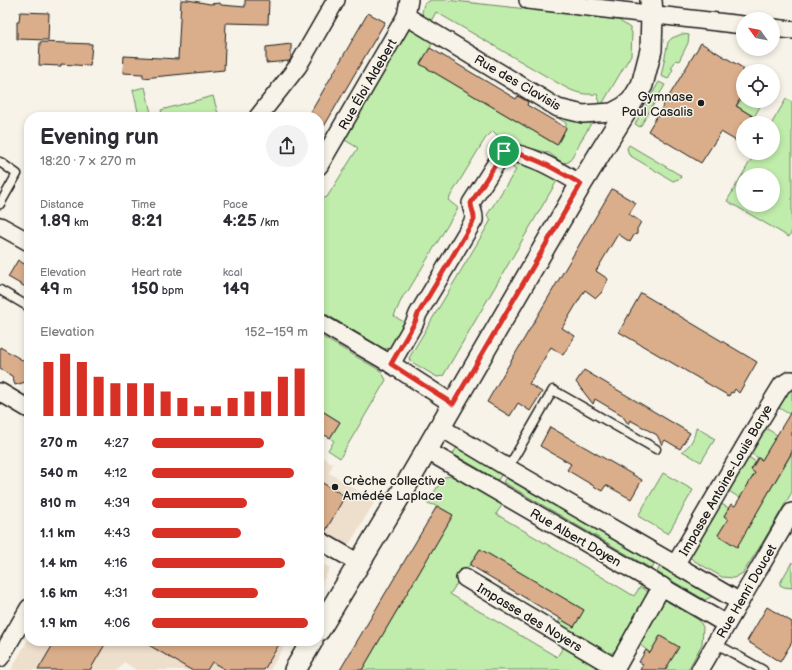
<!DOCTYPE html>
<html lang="en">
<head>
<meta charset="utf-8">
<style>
  :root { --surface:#fff; --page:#f2f2f3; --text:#2b2b33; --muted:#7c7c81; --accent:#d93025 }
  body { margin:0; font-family:"Balsamiq Sans",sans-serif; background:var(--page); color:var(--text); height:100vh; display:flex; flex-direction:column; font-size:15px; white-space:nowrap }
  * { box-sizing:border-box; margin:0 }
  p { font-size:13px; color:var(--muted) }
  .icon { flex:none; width:22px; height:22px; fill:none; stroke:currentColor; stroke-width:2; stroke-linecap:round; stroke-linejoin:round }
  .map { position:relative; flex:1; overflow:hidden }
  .details { position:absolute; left:24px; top:112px; width:300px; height:534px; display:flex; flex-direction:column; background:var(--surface); border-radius:16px; box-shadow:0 2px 6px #0003 }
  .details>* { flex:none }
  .needle { width:26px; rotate:303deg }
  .tools { position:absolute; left:736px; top:12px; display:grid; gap:8px }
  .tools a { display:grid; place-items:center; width:44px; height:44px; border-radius:50%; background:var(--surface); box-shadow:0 2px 6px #0003; font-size:20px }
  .pin { position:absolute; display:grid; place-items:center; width:34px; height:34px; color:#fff; margin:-17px; border:2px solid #fff; border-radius:50%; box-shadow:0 1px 4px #0007 }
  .round { display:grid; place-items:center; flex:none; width:42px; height:42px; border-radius:21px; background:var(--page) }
  .headline { display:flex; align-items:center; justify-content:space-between; height:68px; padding:0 16px }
  h1 { font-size:22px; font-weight:700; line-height:30px }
  .stats { display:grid; grid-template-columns:repeat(3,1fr); gap:6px; height:68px; padding:4px 16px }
  .stats div { display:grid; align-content:center }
  .stats b { font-size:17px; font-weight:700 }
  .stats small { font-size:11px; font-weight:400 }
  .stats p { font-size:11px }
  .chart { height:112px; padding:8px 16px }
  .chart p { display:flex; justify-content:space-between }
  .chart svg { width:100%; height:72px; margin-top:4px; stroke:var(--accent); stroke-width:6 }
  ul { padding:0 16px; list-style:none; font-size:13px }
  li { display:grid; grid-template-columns:64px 48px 1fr; align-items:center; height:30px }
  li i { height:10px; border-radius:5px; background:var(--accent) }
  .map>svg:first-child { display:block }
</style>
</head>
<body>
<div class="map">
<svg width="792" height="670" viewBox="0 0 792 670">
  <rect width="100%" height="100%" fill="#f7f3e8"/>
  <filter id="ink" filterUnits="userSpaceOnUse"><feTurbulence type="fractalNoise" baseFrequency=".025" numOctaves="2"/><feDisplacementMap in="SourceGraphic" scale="8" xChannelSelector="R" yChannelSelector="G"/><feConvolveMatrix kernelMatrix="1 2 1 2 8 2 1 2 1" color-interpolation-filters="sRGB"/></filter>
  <g filter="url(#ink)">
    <g fill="#eedecc">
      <path d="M 319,455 L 333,464 L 329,473 L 375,501 L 350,543 L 341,545 L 319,532 Z"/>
      <path d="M 319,562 L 330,568 L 319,587 Z"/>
      <path d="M 29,638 L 29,641 L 287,641 L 270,670 L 136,670 L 124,662 L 119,670 L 11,670 Z"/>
    </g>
    <g fill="#c0edab" stroke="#6e8464" fill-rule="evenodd">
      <path d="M 431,0 L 446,0 L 617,19 L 630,28 L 632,33 L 631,55 L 601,106 L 597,94 C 583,95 576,93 563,86 L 436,12 L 430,23 C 421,18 421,14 424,4 Z"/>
      <path d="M 412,28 L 434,41 L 420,64 L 557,145 L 566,128 L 566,123 L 550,113 L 552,109 L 593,120 L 569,162 L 563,163 L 549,153 L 503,141 L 493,131 L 485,139 L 448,200 L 458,208 L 408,291 L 403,296 L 394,316 L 407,324 L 393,348 L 384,349 L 319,310 L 319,203 L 322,199 L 327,197 L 358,148 L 340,137 L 363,107 L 388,64 L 386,58 L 408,29 Z"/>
      <path d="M 682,34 L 689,35 L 688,43 L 679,61 L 676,60 L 671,68 L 673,69 L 668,79 L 661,76 L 668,42 L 672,38 Z"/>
      <path d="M 659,82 L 665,85 L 640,127 L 635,124 Z"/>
      <path d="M 145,87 L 151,113 L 139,116 L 133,90 Z"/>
      <path d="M 213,96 L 219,117 L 163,117 L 161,110 Z"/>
      <path d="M 743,96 L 743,101 L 763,101 L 754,117 L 737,106 Z"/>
      <path d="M 786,99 L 792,102 L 792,231 L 789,237 L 727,201 L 755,153 L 773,153 L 772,123 ZM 743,175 L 773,175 L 773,205 L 743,205 Z"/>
      <path d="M 629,145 L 680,175 L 681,178 L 673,181 L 629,155 L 627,148 Z"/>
      <path d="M 513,161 L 521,161 L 558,179 L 443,376 L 437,377 L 410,361 L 409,358 L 491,220 L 487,215 L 516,170 L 508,164 Z"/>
      <path d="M 319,335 L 381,371 L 386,380 L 340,458 L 328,450 L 334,441 L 330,438 L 340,422 L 319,409 Z"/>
      <path d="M 792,386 L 792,410 L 789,414 L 776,406 Z"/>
      <path d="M 696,427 L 715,439 L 701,462 L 682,451 C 691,446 695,437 696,427 Z"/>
      <path d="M 764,427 L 777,435 L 762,460 L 748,452 Z"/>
      <path d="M 458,445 L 503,472 L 498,480 L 453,454 Z"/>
      <path d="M 792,453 L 792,492 L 761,545 L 743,573 L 734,578 L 722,577 L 693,560 L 690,557 L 690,551 L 719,503 L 729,508 L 724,516 L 728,519 L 718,535 L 737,546 Z"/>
      <path d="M 747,456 L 756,462 L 755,473 L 740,498 L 727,490 Z"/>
      <path d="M 663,473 L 693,490 L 668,534 L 638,516 Z"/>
      <path d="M 508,474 L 656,561 L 652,569 L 503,482 Z"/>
      <path d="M 452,476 L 503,504 L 496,514 L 634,596 L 640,587 L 650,593 L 619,647 L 612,653 L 605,654 L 557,627 L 560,619 L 574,627 L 584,610 L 480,549 L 450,594 L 557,657 L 564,646 L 596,665 L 599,670 L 362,670 L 453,515 L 437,506 L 427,503 L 444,477 Z"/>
      <path d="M 792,562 L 792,588 L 784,587 L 780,585 L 780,583 Z"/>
      <path d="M 661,564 L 715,595 L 705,600 L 657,572 Z"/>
      <path d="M 663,599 L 699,620 L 703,627 L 702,644 L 688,670 L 665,670 L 679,647 L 660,636 L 650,653 L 638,643 Z"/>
    </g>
    <g fill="#daae8b" stroke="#1c1c1c">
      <path d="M 181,0 L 188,0 L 210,4 L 220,3 L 221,5 L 245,7 L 245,0 L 269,0 L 268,24 L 226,23 L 224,70 L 143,78 L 143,74 L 123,73 L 124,56 L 178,59 Z"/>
      <path d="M 20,12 L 49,13 L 48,40 L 17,39 L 17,22 L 19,22 Z"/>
      <path d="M 368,13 L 385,22 L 319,135 L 319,117 L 308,117 Z"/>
      <path d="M 40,42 L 92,44 L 90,66 L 61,64 L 61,66 L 39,65 Z"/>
      <path d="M 701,43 L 743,68 L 743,94 L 736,106 L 764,123 L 743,123 L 743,133 L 738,142 L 721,132 L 701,163 L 648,131 Z"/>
      <path d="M 291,44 L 291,59 L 289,61 L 266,63 L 266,47 Z"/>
      <path d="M 430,48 L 516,99 L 518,96 L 528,102 L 527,105 L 566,128 L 557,145 L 420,64 Z"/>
      <path d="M 612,189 L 636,203 L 629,214 L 641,222 L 637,229 L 637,234 L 634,235 L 630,242 L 618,234 L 596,271 L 608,279 L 602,292 L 596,298 L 585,290 L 562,328 L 575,336 L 563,355 L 551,347 L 529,384 L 542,392 L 530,411 L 518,403 L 510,416 L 487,402 Z"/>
      <path d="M 18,260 L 29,267 L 29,289 L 8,277 Z"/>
      <path d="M 641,293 L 757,362 L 739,393 L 735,389 L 733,393 L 731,392 L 729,396 L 619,332 Z"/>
      <path d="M 0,347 L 29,364 L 29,381 L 15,385 L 12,376 L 0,369 Z"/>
      <path d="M 584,370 L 690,433 L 680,449 L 665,440 L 662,445 L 657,435 L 630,420 L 628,424 L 622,415 L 595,399 L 593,404 L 576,382 Z"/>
      <path d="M 319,409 L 340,422 L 330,438 L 319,432 Z"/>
      <path d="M 792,410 L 792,452 L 737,547 L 718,535 L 728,519 L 724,516 L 731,504 L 735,506 L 755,473 L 751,470 L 758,458 L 762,460 Z"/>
      <path d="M 550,427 L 642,480 L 631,499 L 606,485 L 602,491 L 567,470 L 571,464 L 540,446 Z"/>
      <path d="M 319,481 L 345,496 L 325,532 L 319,530 Z"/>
      <path d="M 437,506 L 453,515 L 362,670 L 340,670 Z"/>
      <path d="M 480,549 L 584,610 L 574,627 L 470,565 Z"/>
      <path d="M 767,607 L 792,622 L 792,642 L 780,662 L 747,641 Z"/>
      <path d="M 660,636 L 679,647 L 665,670 L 640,670 L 643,664 L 639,662 L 646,650 L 650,653 Z"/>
      <path d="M 55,641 L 107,641 L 90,670 L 38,670 Z"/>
      <path d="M 142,641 L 281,641 L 264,670 L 226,670 L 212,662 L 207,670 L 191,670 Z"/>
    </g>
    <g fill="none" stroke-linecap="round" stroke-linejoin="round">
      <defs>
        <g id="service">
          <path d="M 0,162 L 17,174 L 0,204"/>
          <path d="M 0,290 L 29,307"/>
          <path d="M 508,468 L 553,390 L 656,449"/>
          <path d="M 715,643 L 763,670"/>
        </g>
        <g id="minor">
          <path d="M 528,0 L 743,25"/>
          <path d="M 406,16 L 558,108 L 583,114 L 612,112 L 623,106 L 633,98"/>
          <path d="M 773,28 L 792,30"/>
          <path d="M 258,117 L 298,66 L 336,0"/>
          <path d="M 319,166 L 406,16 L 409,0"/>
          <path d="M 0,226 L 29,242"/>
          <path d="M 319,322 L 391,364 L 453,404"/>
          <path d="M 391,364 L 415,322 L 418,314 L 474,220 C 475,214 471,209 471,203 L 504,151 C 535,156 555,169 581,184"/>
          <path d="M 0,392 L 29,409"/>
          <path d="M 440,427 L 508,468 L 740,602"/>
          <path d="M 426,450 L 726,624"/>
          <path d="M 319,540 L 359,563"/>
          <path d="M 675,565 L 756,427 L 782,385 L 790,380 L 792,380"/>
          <path d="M 465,578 L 616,668"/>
          <path d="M 0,658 L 29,608"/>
          <path d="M 615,670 L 662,586"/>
          <path d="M 700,670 L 792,512"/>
        </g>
        <g id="tertiary">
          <path d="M 319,630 L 408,482 L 581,184 L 642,85 L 651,50 L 652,14 L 651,0"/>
          <path d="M 295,670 L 312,641"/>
        </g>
      </defs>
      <use href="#service" stroke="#1c1c1c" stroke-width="11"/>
      <use href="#minor" stroke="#1c1c1c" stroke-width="20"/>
      <use href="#tertiary" stroke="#1c1c1c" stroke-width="24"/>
      <use href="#service" stroke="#f7f3e8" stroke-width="8"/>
      <use href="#minor" stroke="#f7f3e8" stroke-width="17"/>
      <use href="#tertiary" stroke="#f7f3e8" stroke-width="21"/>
    </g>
  </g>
  <g fill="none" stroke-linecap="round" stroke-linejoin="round" filter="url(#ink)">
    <defs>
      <path id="route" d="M 504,151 C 535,156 555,169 581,184 L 453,404 L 391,364 L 415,322 L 418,314 L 474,220 C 475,214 471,209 471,203 Z"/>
    </defs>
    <use href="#route" stroke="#fff" stroke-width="8"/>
    <use href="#route" stroke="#d93025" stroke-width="5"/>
  </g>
  <g fill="#1c1c1c" stroke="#f7f3e8" stroke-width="1.5">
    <circle cx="701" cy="103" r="4"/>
    <circle cx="335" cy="487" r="4"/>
  </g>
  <g text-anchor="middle" stroke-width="3" stroke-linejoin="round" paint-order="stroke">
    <g font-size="13" fill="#1c1c1c" stroke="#f7f3e8">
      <text transform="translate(518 82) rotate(30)" y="5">Rue des Clavisis</text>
      <text transform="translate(367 84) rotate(-60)" y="5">Rue Éloi Aldebert</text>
      <text transform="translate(725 480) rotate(-60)" y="5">Impasse Antoine-Louis Barye</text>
      <text transform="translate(576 537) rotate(30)" y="5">Rue Albert Doyen</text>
      <text transform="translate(746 591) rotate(-60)" y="5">Rue Henri Doucet</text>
      <text transform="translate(530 617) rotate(31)" y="5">Impasse des Noyers</text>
    </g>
    <g font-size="13" fill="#1c1c1c" stroke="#f7f3e8" text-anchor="end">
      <text x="693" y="101">Gymnase<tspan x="693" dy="15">Paul Casalis</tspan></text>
      <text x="343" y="485" text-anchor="start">Crèche collective<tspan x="343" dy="15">Amédée Laplace</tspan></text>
    </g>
  </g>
</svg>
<div class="tools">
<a><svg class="needle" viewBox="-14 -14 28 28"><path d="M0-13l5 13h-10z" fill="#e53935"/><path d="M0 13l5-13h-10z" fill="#7c7c81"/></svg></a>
<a><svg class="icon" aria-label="locate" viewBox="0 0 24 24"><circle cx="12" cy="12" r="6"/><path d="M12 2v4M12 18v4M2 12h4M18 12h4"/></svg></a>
<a>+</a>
<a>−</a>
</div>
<div class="pin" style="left:504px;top:151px;background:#1e9e55"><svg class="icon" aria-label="arrive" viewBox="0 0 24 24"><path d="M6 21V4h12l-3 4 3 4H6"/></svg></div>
<section class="details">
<div class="headline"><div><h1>Evening run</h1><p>18:20 · 7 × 270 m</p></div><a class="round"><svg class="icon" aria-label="share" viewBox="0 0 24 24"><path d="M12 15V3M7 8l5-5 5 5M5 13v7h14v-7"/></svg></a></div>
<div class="stats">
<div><p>Distance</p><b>1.89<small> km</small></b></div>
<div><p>Time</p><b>8:21</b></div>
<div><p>Pace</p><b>4:25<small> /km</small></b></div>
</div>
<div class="stats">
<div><p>Elevation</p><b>49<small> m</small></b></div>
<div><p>Heart rate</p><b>150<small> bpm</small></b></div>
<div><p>kcal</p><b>149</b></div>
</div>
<div class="chart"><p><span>Elevation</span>152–159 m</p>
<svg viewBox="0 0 160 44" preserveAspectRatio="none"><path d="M5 44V11M15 44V6M25 44V11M35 44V20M45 44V24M55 44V24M65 44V24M75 44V29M85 44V33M95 44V38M105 44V38M115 44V33M125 44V29M135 44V29M145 44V20M155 44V15"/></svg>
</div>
<ul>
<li><b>270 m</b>4:27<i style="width:72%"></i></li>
<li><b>540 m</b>4:12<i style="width:91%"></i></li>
<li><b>810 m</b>4:39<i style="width:61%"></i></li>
<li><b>1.1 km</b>4:43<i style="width:57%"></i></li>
<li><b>1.4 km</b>4:16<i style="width:85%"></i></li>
<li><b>1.6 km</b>4:31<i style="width:68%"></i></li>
<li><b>1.9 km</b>4:06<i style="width:100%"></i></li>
</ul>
</section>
</div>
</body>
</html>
